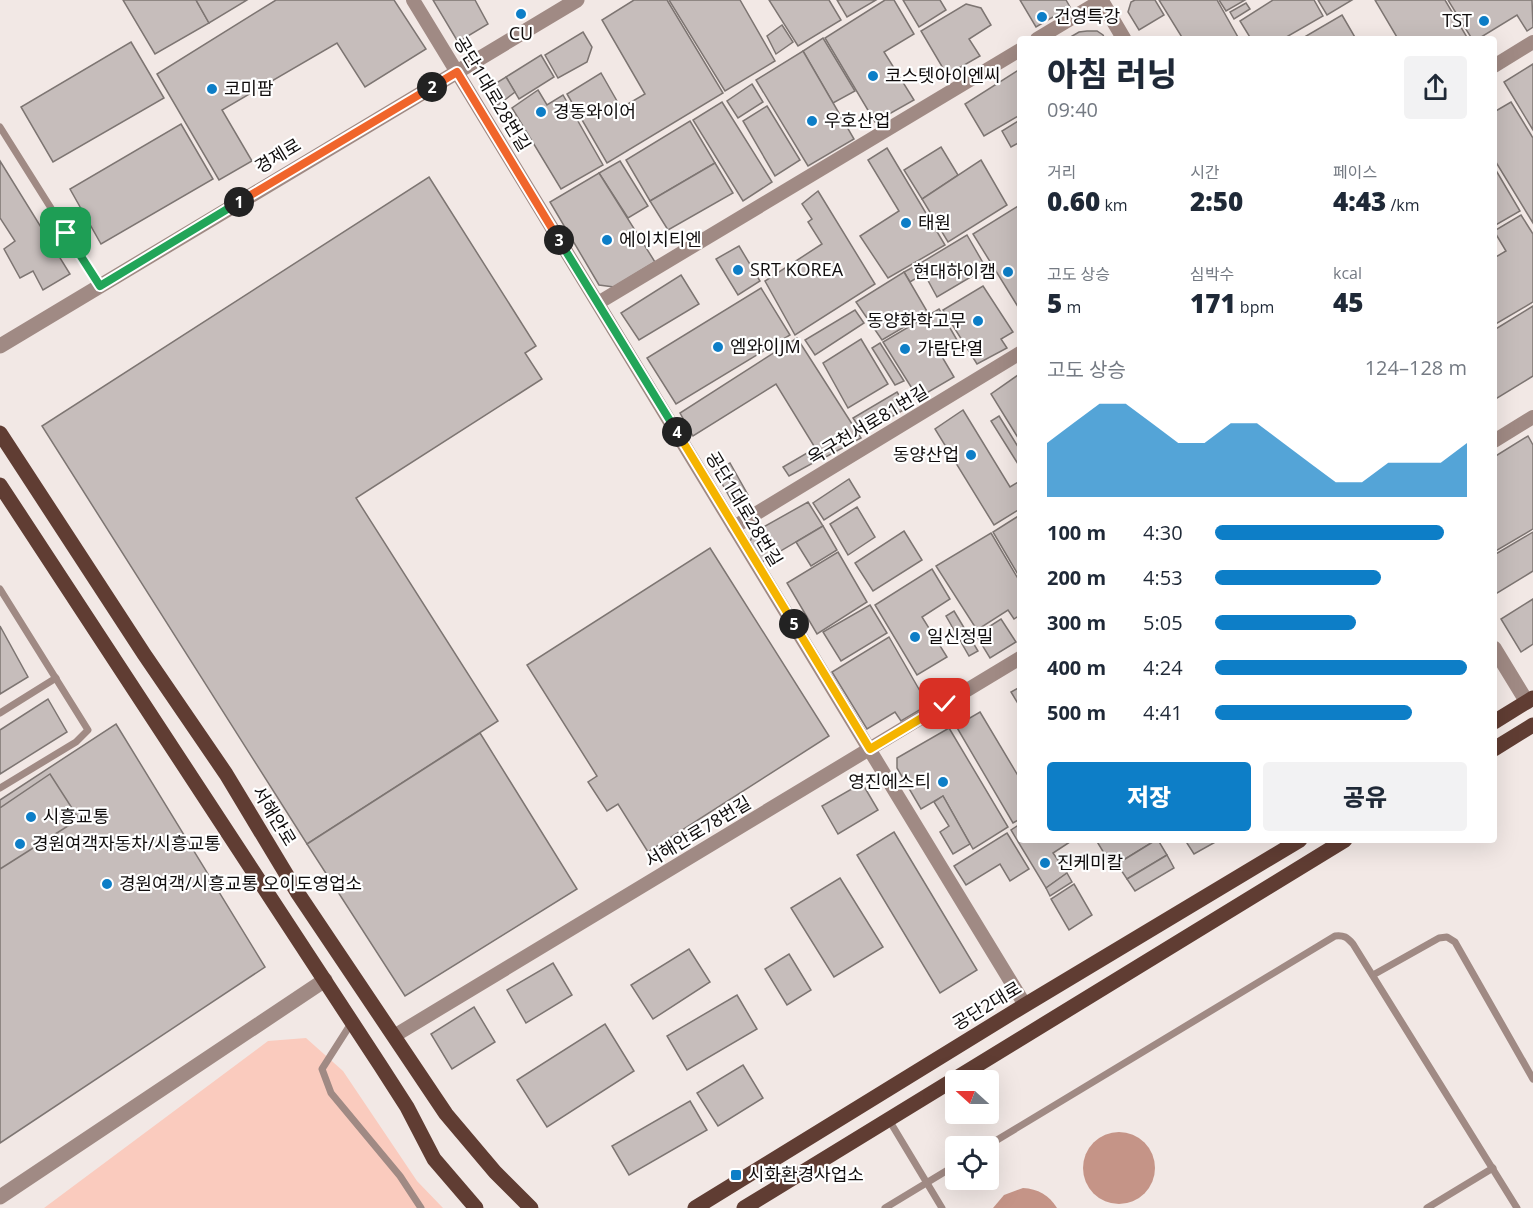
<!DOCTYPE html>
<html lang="ko">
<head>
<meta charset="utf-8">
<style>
  :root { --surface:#fff; --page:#f2f2f3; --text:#1f2937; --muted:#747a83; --accent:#0d7ec7 }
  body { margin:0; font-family:"Open Sans","Noto Sans KR",sans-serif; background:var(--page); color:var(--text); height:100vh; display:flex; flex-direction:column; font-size:22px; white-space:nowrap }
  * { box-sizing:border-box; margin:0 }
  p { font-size:20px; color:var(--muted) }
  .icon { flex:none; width:33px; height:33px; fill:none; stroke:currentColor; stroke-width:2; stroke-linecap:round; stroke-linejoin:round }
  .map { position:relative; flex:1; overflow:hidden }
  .panel { position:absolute; left:1017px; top:36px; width:480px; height:807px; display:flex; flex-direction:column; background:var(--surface); border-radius:6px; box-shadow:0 6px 24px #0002 }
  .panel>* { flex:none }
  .needle { width:39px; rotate:291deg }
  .tools { position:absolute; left:945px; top:1070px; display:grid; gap:12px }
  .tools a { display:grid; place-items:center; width:54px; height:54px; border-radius:6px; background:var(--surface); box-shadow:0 6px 24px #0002; font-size:30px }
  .pin { position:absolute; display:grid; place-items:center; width:51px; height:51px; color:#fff; margin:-26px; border-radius:12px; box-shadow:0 3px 9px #0006 }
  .km { position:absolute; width:30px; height:30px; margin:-15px; border-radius:50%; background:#222; color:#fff; font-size:16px; line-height:30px; text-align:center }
  .round { display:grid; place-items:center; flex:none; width:63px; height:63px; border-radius:6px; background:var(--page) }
  .summary { display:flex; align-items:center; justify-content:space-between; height:102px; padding:0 30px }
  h1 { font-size:33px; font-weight:800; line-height:45px }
  .stats { display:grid; grid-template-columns:repeat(3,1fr); gap:9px; height:102px; padding:6px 30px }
  .stats div { display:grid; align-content:center }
  .stats b { font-size:26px; font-weight:800 }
  .stats small { font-size:16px; font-weight:400 }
  .stats p { font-size:16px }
  .chart { height:168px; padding:12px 30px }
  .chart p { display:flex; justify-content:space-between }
  .chart svg { width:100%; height:108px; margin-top:6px; fill:var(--accent); opacity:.7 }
  .primary-button { display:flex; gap:12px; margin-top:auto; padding:12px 30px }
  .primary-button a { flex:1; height:69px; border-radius:6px; background:var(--accent); color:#fff; font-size:24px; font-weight:800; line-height:69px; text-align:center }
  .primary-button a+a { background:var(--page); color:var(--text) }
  ul { padding:0 30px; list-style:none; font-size:20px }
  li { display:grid; grid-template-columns:96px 72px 1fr; align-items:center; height:45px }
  li i { height:15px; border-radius:8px; background:var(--accent) }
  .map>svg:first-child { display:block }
</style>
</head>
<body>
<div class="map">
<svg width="1533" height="1208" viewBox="0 0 1533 1208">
  <rect width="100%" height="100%" fill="#f2e8e5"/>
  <path fill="#facbbe" d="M 306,1038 L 343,1071 L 417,1181 L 443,1208 L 44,1208 L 268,1041 Z"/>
  <g fill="#c59487">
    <circle cx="1119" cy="1168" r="36"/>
    <path d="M 1023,1188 C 1038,1189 1049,1195 1057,1208 L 993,1208 L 1004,1195 Z"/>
  </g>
  <g fill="#c6bdbb" stroke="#7d7572" stroke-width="1.5">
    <path d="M 123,0 L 196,0 L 209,23 L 155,54 Z"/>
    <path d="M 196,0 L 247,0 L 209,23 Z"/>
    <path d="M 276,0 L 394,0 L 426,49 L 365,87 L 337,43 L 222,110 L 252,161 L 219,180 L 157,74 Z"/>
    <path d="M 433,0 L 475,0 L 488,24 L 458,42 Z"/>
    <path d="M 634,0 L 667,0 L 723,93 L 607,163 L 567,94 L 601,73 L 621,108 L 645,94 L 602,20 Z"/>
    <path d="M 669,0 L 740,0 L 775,61 L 725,91 Z"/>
    <path d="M 769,0 L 829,0 L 841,20 L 798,46 Z"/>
    <path d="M 837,0 L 876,0 L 847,17 Z"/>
    <path d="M 885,0 L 894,0 L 914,34 L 884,52 L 914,100 L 875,122 L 825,38 Z"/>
    <path d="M 903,0 L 940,0 L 946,10 L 919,27 Z"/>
    <path d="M 1020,0 L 1066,0 L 1070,7 L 1036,27 Z"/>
    <path d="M 1135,0 L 1155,0 L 1164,15 L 1139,30 L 1128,12 L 1131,2 Z"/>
    <path d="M 1159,0 L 1217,0 L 1239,39 L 1183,39 Z"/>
    <path d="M 1219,0 L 1245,0 L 1226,11 Z"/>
    <path d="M 1273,0 L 1314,0 L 1323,16 L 1283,39 L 1251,39 L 1240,21 Z"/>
    <path d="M 1318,0 L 1352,0 L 1327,15 Z"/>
    <path d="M 1375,0 L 1445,0 L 1468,39 L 1455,39 L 1453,37 L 1449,39 L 1398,39 Z"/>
    <path d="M 1448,0 L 1532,0 L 1533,27 L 1527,31 L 1517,15 L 1478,39 L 1472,39 Z"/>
    <path d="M 1246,3 L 1250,9 L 1234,19 L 1230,12 Z"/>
    <path d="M 966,4 L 981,8 L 991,25 L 969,39 L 980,56 L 947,75 L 921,31 Z"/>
    <path d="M 1342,15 L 1356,39 L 1301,39 Z"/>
    <path d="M 782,25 L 793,42 L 776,54 L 767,36 Z"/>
    <path d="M 1087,31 L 1097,31 L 1103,35 L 1105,39 L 1067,39 L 1079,32 Z"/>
    <path d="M 583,32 L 592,47 L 587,62 L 558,78 L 545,55 Z"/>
    <path d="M 823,38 L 855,91 L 833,103 L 803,51 Z"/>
    <path d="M 131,42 L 164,98 L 53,162 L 21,107 Z"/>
    <path d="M 803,51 L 854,139 L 808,166 L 756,80 Z"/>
    <path d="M 541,55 L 554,77 L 519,99 L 506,77 Z"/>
    <path d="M 1533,64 L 1533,130 L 1504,82 Z"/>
    <path d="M 1020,69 L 1020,115 L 984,136 L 965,104 Z"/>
    <path d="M 506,77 L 515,92 L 498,105 L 491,91 L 493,85 Z"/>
    <path d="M 752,84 L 763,102 L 738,118 L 727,101 Z"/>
    <path d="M 538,90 L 547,105 L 563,95 L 603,165 L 561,189 L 512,108 Z"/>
    <path d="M 722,102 L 772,182 L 743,201 L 693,120 Z"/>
    <path d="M 1511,102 L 1533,138 L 1533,223 L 1494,159 L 1494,112 Z"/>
    <path d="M 767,106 L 800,160 L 775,176 L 743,121 Z"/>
    <path d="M 1020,120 L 1020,142 L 1011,147 L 1002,131 Z"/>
    <path d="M 690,121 L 715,163 L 650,201 L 626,160 Z"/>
    <path d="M 181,124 L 213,179 L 101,244 L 70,189 Z"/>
    <path d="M 941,147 L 958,175 L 922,199 L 904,170 Z"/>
    <path d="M 887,148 L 945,245 L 888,278 L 860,236 L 899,211 L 868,160 Z"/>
    <path d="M 981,160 L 1007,205 L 948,242 L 922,199 Z"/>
    <path d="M 0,161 L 70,274 L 43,290 L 33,271 L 20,278 L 4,249 L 15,241 L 0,218 Z"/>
    <path d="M 620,161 L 648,206 L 628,218 L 599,173 Z"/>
    <path d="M 715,163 L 733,193 L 668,230 L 650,201 Z"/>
    <path d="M 1494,167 L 1520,211 L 1494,226 Z"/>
    <path d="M 599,173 L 655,262 L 614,287 L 599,285 L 550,202 Z"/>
    <path d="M 429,177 L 536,346 L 525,353 L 542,379 L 356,498 L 498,721 L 307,844 L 42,426 Z"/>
    <path d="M 818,191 L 875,284 L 795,335 L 765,281 L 822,244 L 808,222 L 812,219 L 802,204 Z"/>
    <path d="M 1020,205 L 1020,310 L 973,234 Z"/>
    <path d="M 1521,215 L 1533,234 L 1533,302 L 1494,325 L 1494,258 L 1506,251 L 1494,231 Z"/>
    <path d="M 967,235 L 986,268 L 937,297 L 919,264 Z"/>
    <path d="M 739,246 L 760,281 L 738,295 L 716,259 Z"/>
    <path d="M 917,265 L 923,274 L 910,282 L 904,272 Z"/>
    <path d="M 904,272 L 928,313 L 882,340 L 856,302 Z"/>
    <path d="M 681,275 L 699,304 L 639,340 L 621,313 Z"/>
    <path d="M 983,286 L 1013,332 L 1001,339 L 1007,348 L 977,364 L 943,310 Z"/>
    <path d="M 761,288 L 790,335 L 676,404 L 647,358 Z"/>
    <path d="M 1533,306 L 1533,376 L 1494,400 L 1494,330 Z"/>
    <path d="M 939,309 L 957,340 L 938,350 L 954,377 L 918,398 L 883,342 Z"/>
    <path d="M 855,310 L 864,323 L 815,355 L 805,340 Z"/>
    <path d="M 797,338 L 861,438 L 822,459 L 776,384 L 693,436 L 680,413 Z"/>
    <path d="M 861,339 L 888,384 L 848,408 L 823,363 Z"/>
    <path d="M 880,343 L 904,381 L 895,385 L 872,348 Z"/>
    <path d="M 1018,375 L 1020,378 L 1020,441 L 991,394 Z"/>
    <path d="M 897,392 L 907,408 L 863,433 L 853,418 Z"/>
    <path d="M 963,410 L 1010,487 L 1020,481 L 1020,509 L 994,525 L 935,429 Z"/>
    <path d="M 999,416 L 1020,450 L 1020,462 L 1018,464 L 991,421 Z"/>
    <path d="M 1528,436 L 1533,445 L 1533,529 L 1494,552 L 1494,457 Z"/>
    <path d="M 807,453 L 813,463 L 789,476 L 783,467 Z"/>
    <path d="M 730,463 L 748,495 L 733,503 L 715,471 Z"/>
    <path d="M 849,479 L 860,497 L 824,520 L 813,503 Z"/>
    <path d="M 808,502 L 823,526 L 762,562 L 750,542 L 753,533 Z"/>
    <path d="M 857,507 L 875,537 L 848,555 L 830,524 Z"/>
    <path d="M 1020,515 L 1020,578 L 993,532 Z"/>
    <path d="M 823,526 L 837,550 L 811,566 L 796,542 Z"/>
    <path d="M 904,531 L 922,560 L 873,591 L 855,563 Z"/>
    <path d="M 1533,532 L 1533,571 L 1494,595 L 1494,555 Z"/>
    <path d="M 991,533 L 1020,582 L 1020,615 L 1014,619 L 1008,610 L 977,630 L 936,566 Z"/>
    <path d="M 710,548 L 829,736 L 648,852 L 618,804 L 607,811 L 588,782 L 597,776 L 527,665 Z"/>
    <path d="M 838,552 L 867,602 L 817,634 L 787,583 Z"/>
    <path d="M 932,569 L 950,599 L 922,617 L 947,657 L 917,675 L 875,605 Z"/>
    <path d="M 1533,599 L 1533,644 L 1521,652 L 1501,619 Z"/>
    <path d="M 870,605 L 887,633 L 841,661 L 823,632 Z"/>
    <path d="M 954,611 L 978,651 L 969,656 L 946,616 Z"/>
    <path d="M 1001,619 L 1016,642 L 990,658 L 976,635 Z"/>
    <path d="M 0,626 L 28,677 L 0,694 Z"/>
    <path d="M 889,637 L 928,705 L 901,721 L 895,712 L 867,729 L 832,672 Z"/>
    <path d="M 1020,687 L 1020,707 L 1011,692 Z"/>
    <path d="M 48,699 L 67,732 L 0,774 L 0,730 Z"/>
    <path d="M 980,712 L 1020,779 L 1020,819 L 1013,823 L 956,726 Z"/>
    <path d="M 116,724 L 265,967 L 0,1143 L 0,800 Z"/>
    <path d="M 949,728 L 1008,827 L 973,849 L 943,796 L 921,809 L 897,768 L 897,758 Z"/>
    <path d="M 480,733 L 577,889 L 405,996 L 307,844 Z"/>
    <path d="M 50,774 L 79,819 L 0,869 L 0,808 Z"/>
    <path d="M 862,783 L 878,810 L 838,834 L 822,806 Z"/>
    <path d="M 943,796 L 970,844 L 953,854 L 940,832 L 949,826 L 934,802 Z"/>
    <path d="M 1020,824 L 1020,840 L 1073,840 L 1053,853 L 1067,873 L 1046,888 L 1011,830 Z"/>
    <path d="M 894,832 L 977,970 L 940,993 L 857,855 Z"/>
    <path d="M 1007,833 L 1029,869 L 1010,881 L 1000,864 L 966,885 L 954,866 Z"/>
    <path d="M 1096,840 L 1156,840 L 1117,864 L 1115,859 L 1110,863 Z"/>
    <path d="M 1156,840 L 1158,840 L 1167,855 L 1127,879 L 1117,864 Z"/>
    <path d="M 1185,840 L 1219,840 L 1194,854 Z"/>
    <path d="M 1167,855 L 1174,868 L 1135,891 L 1127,879 Z"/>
    <path d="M 1067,873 L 1072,882 L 1050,896 L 1046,888 Z"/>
    <path d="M 840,878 L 883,947 L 834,977 L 791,908 Z"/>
    <path d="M 1074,884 L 1092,915 L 1069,930 L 1051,899 Z"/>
    <path d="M 689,949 L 710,982 L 653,1019 L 631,985 Z"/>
    <path d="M 789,954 L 811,990 L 787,1005 L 765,969 Z"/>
    <path d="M 553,963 L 572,995 L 526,1023 L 507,990 Z"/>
    <path d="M 737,995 L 757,1029 L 687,1070 L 667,1036 Z"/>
    <path d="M 474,1007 L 495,1042 L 452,1069 L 431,1034 Z"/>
    <path d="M 605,1024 L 634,1071 L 547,1127 L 517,1080 Z"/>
    <path d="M 743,1065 L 763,1098 L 718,1126 L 697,1093 Z"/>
    <path d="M 690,1101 L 707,1130 L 629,1175 L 612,1146 Z"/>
  </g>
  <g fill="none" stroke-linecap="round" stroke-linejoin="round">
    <g stroke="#a08a84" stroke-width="7">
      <path d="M 0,127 L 100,286"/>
      <path d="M 0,589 L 88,730 L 76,742 L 0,788"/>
      <path d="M 0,713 L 56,678"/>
      <path d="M 1373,975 L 1439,938 L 1447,937 L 1455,942 L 1533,1079"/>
      <path d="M 352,1022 L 322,1069 L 331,1093 L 400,1176 L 421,1208"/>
      <path d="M 889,1120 L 942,1208"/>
      <path d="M 987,1146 L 1335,936 C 1344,935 1347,937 1353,944 L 1517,1208"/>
      <path d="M 885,1208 L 956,1165"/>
      <path d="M 1427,1208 L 1493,1168"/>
    </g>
    <g stroke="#a08a84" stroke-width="14">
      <path d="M 413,0 L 1025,1005"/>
      <path d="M 1037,39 L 1102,0"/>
      <path d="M 1494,66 L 1533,42"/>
      <path d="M 598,303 L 1020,50"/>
      <path d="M 1494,441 L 1533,417"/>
      <path d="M 734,527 L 1020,353"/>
      <path d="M 394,1036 L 1020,658"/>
    </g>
    <g stroke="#a08a84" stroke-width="15">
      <path d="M 1101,0 L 1124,39"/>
      <path d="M 0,346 L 577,0"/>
      <path d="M 1494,648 L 1527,702"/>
      <path d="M 0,1197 L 325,980"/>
    </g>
    <g stroke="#603d33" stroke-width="15">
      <path d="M 0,433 L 144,654 L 226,774 L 297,892 L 446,1114 L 495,1172 L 531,1208"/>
      <path d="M 0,485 L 380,1065 L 407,1107 L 434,1159 L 476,1208"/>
      <path d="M 1494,722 L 1533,698"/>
      <path d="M 1494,749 L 1533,725"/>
      <path d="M 695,1208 L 1025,1005 L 1300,840"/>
      <path d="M 744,1208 L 1345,840"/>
    </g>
  </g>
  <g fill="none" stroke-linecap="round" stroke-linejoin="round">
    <defs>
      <path id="split-1" d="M 66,233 L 100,286 L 239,202"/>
      <path id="split-2" d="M 239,202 L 432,87"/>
      <path id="split-3" d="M 432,87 L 457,72 L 559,240"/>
      <path id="split-4" d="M 559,240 L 677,432"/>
      <path id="split-5" d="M 677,432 L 794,624"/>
      <path id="split-6" d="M 794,624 L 870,749 L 945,704"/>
    </defs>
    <use href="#split-1" stroke="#fff" stroke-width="12"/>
    <use href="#split-2" stroke="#fff" stroke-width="12"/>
    <use href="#split-3" stroke="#fff" stroke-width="12"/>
    <use href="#split-4" stroke="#fff" stroke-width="12"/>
    <use href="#split-5" stroke="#fff" stroke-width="12"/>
    <use href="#split-6" stroke="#fff" stroke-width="12"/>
    <use href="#split-1" stroke="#22a559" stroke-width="8"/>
    <use href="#split-2" stroke="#f0652b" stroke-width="8"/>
    <use href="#split-3" stroke="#f0652b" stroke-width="8"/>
    <use href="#split-4" stroke="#22a559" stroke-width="8"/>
    <use href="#split-5" stroke="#f5b400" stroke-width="8"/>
    <use href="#split-6" stroke="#f5b400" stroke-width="8"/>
  </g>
  <g fill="#0d7ec7" stroke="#fff" stroke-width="2">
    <circle cx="521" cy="14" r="6"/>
    <circle cx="1042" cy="17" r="6"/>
    <circle cx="1484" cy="21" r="6"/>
    <circle cx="873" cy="76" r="6"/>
    <circle cx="212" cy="89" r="6"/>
    <circle cx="541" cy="112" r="6"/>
    <circle cx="812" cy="121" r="6"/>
    <circle cx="906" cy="223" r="6"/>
    <circle cx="607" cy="240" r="6"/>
    <circle cx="738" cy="270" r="6"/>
    <circle cx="1008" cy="272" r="6"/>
    <circle cx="978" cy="321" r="6"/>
    <circle cx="718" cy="347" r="6"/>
    <circle cx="905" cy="349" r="6"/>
    <circle cx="971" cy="455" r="6"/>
    <circle cx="915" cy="637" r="6"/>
    <circle cx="943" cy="782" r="6"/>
    <circle cx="31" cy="817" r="6"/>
    <circle cx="20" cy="844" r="6"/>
    <circle cx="1045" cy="863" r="6"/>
    <circle cx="107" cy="884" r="6"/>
    <rect x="730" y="1169" width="12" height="12" rx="3"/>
  </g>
  <g text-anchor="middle" stroke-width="4.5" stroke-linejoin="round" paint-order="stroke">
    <g font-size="18" fill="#100d0d" stroke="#fff" text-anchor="start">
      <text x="1054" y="23">건영특강</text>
      <text x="1472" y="27" text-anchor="end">TST</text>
      <text x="521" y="40" text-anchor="middle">CU</text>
      <text x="885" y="82">코스텟아이엔씨</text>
      <text x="224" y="95">코미팜</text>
      <text x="553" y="118">경동와이어</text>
      <text x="824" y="127">우호산업</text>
      <text x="918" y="229">태원</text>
      <text x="619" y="246">에이치티엔</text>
      <text x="750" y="276">SRT KOREA</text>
      <text x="996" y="278" text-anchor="end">현대하이캠</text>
      <text x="966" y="327" text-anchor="end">동양화학고무</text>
      <text x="730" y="353">엠와이JM</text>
      <text x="917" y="355">가람단열</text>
      <text x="959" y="461" text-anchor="end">동양산업</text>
      <text x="927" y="643">일신정밀</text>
      <text x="931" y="788" text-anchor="end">영진에스티</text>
      <text x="43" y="823">시흥교통</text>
      <text x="32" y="850">경원여객자동차/시흥교통</text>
      <text x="1057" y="869">진케미칼</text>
      <text x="119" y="890">경원여객/시흥교통 오이도영업소</text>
      <text x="748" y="1181">시화환경사업소</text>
    </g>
    <g font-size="18" fill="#100d0d" stroke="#fff">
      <text transform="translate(492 94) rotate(59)" y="6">공단1대로28번길</text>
      <text transform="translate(278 156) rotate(-31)" y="6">경제로</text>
      <text transform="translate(868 425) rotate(-31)" y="6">옥구천서로81번길</text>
      <text transform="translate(744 509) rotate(59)" y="6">공단1대로28번길</text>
      <text transform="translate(274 816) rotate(59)" y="6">서해안로</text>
      <text transform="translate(698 832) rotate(-31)" y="6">서해안로78번길</text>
      <text transform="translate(987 1006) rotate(-31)" y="6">공단2대로</text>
    </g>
  </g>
</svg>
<div class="tools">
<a><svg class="needle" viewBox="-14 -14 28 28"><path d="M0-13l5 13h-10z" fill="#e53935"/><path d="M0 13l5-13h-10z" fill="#747a83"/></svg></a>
<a><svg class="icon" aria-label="locate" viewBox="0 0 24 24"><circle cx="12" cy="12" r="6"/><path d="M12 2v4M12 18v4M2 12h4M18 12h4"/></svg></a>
</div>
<div class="pin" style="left:66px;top:233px;background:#1e9e55"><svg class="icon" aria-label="arrive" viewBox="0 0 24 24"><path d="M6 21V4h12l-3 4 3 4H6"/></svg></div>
<div class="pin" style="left:945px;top:704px;background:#d93025"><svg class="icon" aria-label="check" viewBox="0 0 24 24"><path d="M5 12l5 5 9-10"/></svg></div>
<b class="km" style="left:239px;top:202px">1</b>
<b class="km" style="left:432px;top:87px">2</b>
<b class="km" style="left:559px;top:240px">3</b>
<b class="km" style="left:677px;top:432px">4</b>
<b class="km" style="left:794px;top:624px">5</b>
<section class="panel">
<div class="summary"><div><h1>아침 러닝</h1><p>09:40</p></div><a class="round"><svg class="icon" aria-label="share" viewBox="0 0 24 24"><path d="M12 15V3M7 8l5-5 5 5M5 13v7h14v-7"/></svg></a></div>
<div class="stats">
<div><p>거리</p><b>0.60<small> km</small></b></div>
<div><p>시간</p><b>2:50</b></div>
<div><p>페이스</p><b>4:43<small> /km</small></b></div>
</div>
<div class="stats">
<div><p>고도 상승</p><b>5<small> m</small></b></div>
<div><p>심박수</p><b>171<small> bpm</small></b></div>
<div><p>kcal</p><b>45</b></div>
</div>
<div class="chart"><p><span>고도 상승</span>124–128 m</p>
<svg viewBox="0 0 160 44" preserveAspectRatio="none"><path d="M0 44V22L10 14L20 6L30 6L40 14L50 22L60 22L70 14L80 14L90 22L100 30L110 38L120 38L130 30L140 30L150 30L160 22V44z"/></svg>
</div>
<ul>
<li><b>100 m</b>4:30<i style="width:91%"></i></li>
<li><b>200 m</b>4:53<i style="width:66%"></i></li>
<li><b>300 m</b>5:05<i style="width:56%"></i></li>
<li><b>400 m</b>4:24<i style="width:100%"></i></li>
<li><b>500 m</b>4:41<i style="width:78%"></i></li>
</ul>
<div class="primary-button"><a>저장</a><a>공유</a></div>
</section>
</div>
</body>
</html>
